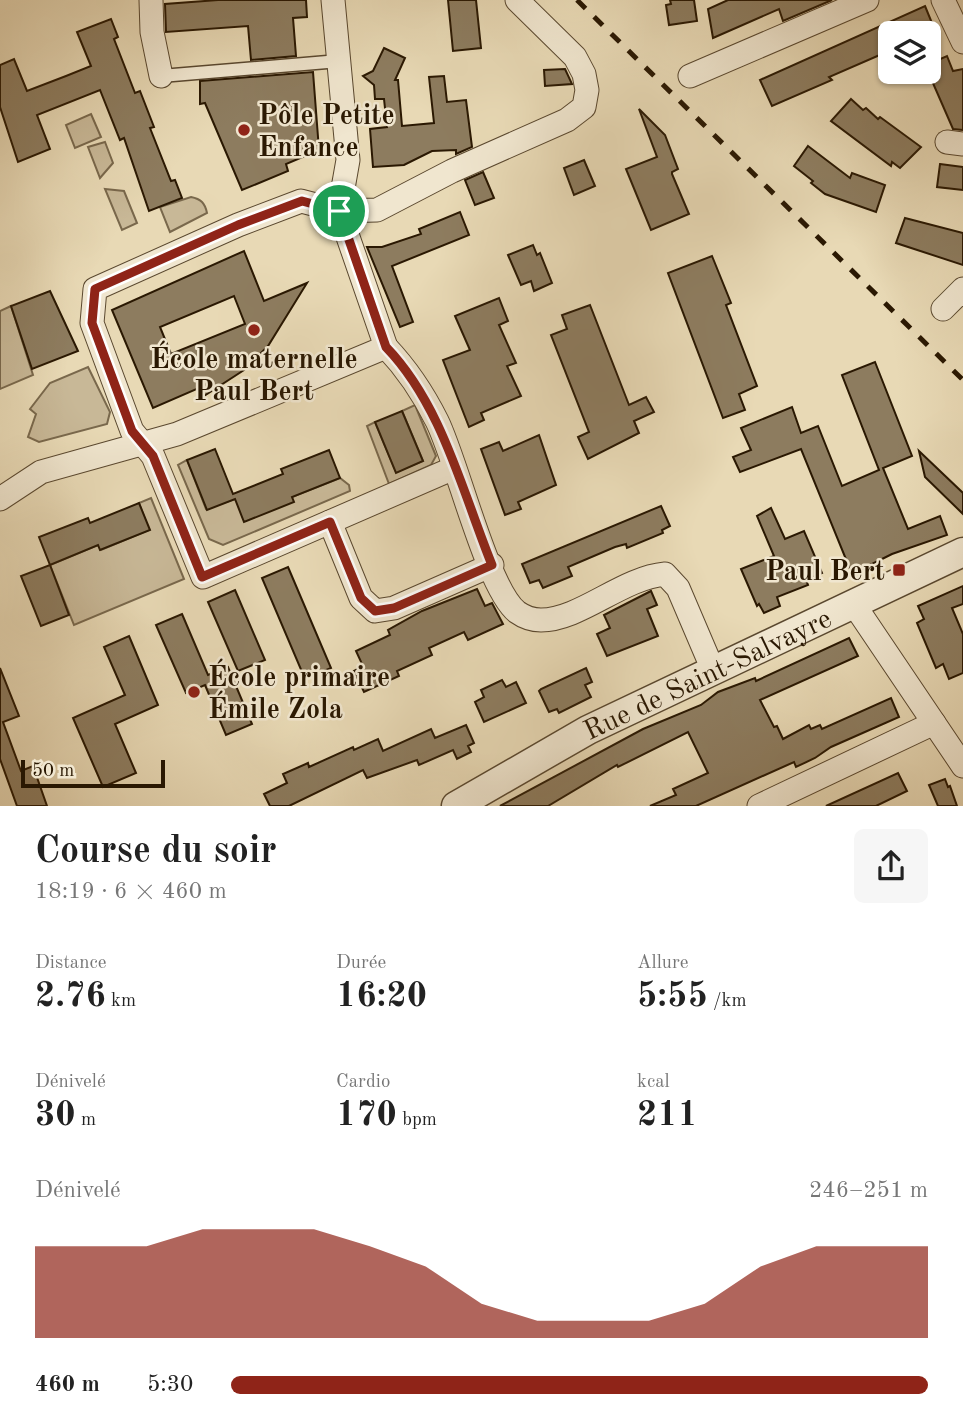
<!DOCTYPE html>
<html lang="fr">
<head>
<meta charset="utf-8">
<style>
  :root { --surface:#fff; --page:#f6f6f6; --text:#222; --muted:#767676; --accent:#8f2418 }
  body { margin:0; font-family:"Old Standard TT",serif; background:var(--page); color:var(--text); height:100vh; display:flex; flex-direction:column; font-size:26px; white-space:nowrap }
  * { box-sizing:border-box; margin:0 }
  p { font-size:23px; color:var(--muted) }
  .icon { flex:none; width:38px; height:38px; fill:none; stroke:currentColor; stroke-width:2; stroke-linecap:round; stroke-linejoin:round }
  .map { position:relative; height:806px; overflow:hidden }
  .sheet { display:flex; flex-direction:column; background:var(--surface); flex:1 }
  .sheet>* { flex:none }
  .tools { position:absolute; left:878px; top:21px; display:grid; gap:14px }
  .tools a { display:grid; place-items:center; width:63px; height:63px; border-radius:10px; background:var(--surface); box-shadow:0 2px 5px #0004; font-size:35px }
  .scale { position:absolute; left:21px; bottom:18px; width:144px; box-sizing:border-box; padding-left:7px; border:4px solid #2a1802; border-top:0; font-size:19px; line-height:24px; white-space:nowrap; color:#2a1802; -webkit-text-stroke:5px #f0e6cf; paint-order:stroke }
  .pin { position:absolute; display:grid; place-items:center; width:60px; height:60px; color:#fff; margin:-30px; border:4px solid #fff; border-radius:50%; box-shadow:0 2px 7px #0007 }
  .round { display:grid; place-items:center; flex:none; width:74px; height:74px; border-radius:10px; background:var(--page) }
  .summary { display:flex; align-items:center; justify-content:space-between; height:119px; padding:0 35px }
  h1 { font-size:38px; font-weight:700; line-height:52px }
  .metrics { display:grid; grid-template-columns:repeat(3,1fr); gap:10px; height:119px; padding:7px 35px }
  .metrics div { display:grid; align-content:center }
  .metrics b { font-size:35px; font-weight:700 }
  .metrics small { font-size:19px; font-weight:400 }
  .metrics p { font-size:19px }
  .chart { height:196px; padding:14px 35px }
  .chart p { display:flex; justify-content:space-between }
  .chart svg { width:100%; height:126px; margin-top:7px; fill:var(--accent); opacity:.7 }
  ul { padding:0 35px; list-style:none; font-size:23px }
  li { display:grid; grid-template-columns:112px 84px 1fr; align-items:center; height:52px }
  li i { height:18px; border-radius:9px; background:var(--accent) }
  .map>svg:first-child { display:block }
</style>
</head>
<body>
<div class="map">
<svg width="963" height="806" viewBox="0 0 963 806">
  <rect width="100%" height="100%" fill="#e8d9b5"/>
  <filter id="stains"><feTurbulence type="fractalNoise" baseFrequency=".00286" numOctaves="4"/><feColorMatrix values="0 0 0 0 .2 0 0 0 0 .09 0 0 0 0 .02 0 0 0 .5 -.17"/></filter>
  <radialGradient id="worn" r=".72"><stop offset=".6" stop-color="#630" stop-opacity="0"/><stop offset="1" stop-color="#630" stop-opacity=".3"/></radialGradient>
  <g fill="#c8b897" stroke="#79684c" stroke-width="2">
    <path d="M 91,114 L 101,137 L 75,148 L 66,125 Z"/>
    <path d="M 105,142 L 113,163 L 100,178 L 88,147 Z"/>
    <path d="M 105,189 L 124,191 L 137,223 L 122,230 Z"/>
    <path d="M 191,197 C 201,199 205,203 207,213 L 170,232 L 160,207 Z"/>
    <path d="M 11,306 L 33,375 L 0,389 L 0,311 Z"/>
    <path d="M 88,367 L 110,412 L 107,424 L 39,442 L 28,437 L 36,414 L 30,409 L 50,383 Z"/>
    <path d="M 415,405 L 436,456 L 431,465 L 389,484 L 367,426 L 375,422 L 396,472 L 423,461 L 402,411 Z"/>
    <path d="M 187,460 L 206,509 L 235,499 L 292,497 L 340,478 L 349,485 L 350,491 L 223,545 L 209,539 L 178,465 Z"/>
    <path d="M 151,498 L 184,579 L 74,625 L 50,565 L 98,545 L 101,550 L 149,530 L 139,503 Z"/>
  </g>
  <g fill="#8d7c5f" stroke="#2a1802" stroke-width="2" fill-rule="evenodd">
    <path d="M 218,0 L 306,0 L 307,17 L 293,18 L 296,56 L 251,60 L 248,26 L 166,32 L 165,4 Z"/>
    <path d="M 448,0 L 476,0 L 481,48 L 453,51 Z"/>
    <path d="M 670,0 L 694,0 L 697,21 L 669,25 L 666,5 L 671,4 Z"/>
    <path d="M 728,0 L 832,0 L 783,21 L 779,9 L 713,38 L 708,9 Z"/>
    <path d="M 925,6 L 934,28 L 921,33 L 880,33 L 887,48 L 880,51 L 882,54 L 829,77 L 832,80 L 772,106 L 760,80 Z"/>
    <path d="M 111,19 L 118,37 L 114,39 L 135,93 L 140,91 L 154,127 L 150,128 L 171,181 L 175,180 L 182,198 L 149,211 L 124,138 L 120,140 L 100,90 L 37,115 L 50,149 L 18,162 L 0,107 L 0,65 L 14,59 L 27,91 L 66,76 L 91,66 L 77,32 Z"/>
    <path d="M 384,48 L 405,58 L 395,80 L 398,80 L 402,126 L 434,123 L 429,77 L 444,76 L 447,102 L 466,100 L 472,147 L 456,154 L 456,150 L 432,151 L 404,165 L 373,167 L 370,129 L 387,127 L 384,99 L 375,99 L 374,85 L 363,76 L 373,71 Z"/>
    <path d="M 947,56 L 953,71 L 963,69 L 963,130 L 953,129 L 929,74 L 929,64 Z"/>
    <path d="M 565,69 L 572,84 L 545,86 L 544,70 Z"/>
    <path d="M 313,72 L 319,150 L 286,164 L 288,171 L 242,190 L 205,103 L 200,104 L 200,81 Z"/>
    <path d="M 851,99 L 863,110 L 866,108 L 878,119 L 880,117 L 921,147 L 900,168 L 892,162 L 891,166 L 831,121 Z"/>
    <path d="M 639,109 L 665,135 L 678,169 L 672,172 L 672,174 L 689,214 L 651,230 L 626,169 L 657,157 Z"/>
    <path d="M 808,146 L 850,178 L 852,173 L 885,185 L 876,212 L 825,194 L 811,183 L 813,181 L 794,166 Z"/>
    <path d="M 584,160 L 595,186 L 574,195 L 564,168 Z"/>
    <path d="M 940,164 L 963,167 L 963,190 L 937,187 Z"/>
    <path d="M 483,172 L 494,198 L 475,205 L 465,180 Z"/>
    <path d="M 460,212 L 469,235 L 392,266 L 413,322 L 400,327 L 367,247 L 382,247 L 421,234 L 419,229 Z"/>
    <path d="M 905,218 L 963,233 L 963,265 L 896,243 Z"/>
    <path d="M 533,245 L 537,255 L 540,253 L 552,283 L 534,291 L 531,281 L 521,285 L 508,255 Z"/>
    <path d="M 244,251 L 264,301 L 307,283 L 268,346 L 244,370 L 204,396 L 201,387 L 153,408 L 112,310 ZM 234,296 L 245,324 L 171,354 L 160,327 Z"/>
    <path d="M 712,256 L 731,303 L 726,305 L 757,386 L 739,394 L 745,410 L 723,418 L 668,273 Z"/>
    <path d="M 50,291 L 78,351 L 32,369 L 11,306 Z"/>
    <path d="M 499,298 L 508,321 L 499,325 L 516,363 L 507,366 L 521,396 L 481,413 L 484,420 L 469,427 L 443,360 L 470,350 L 455,316 Z"/>
    <path d="M 590,305 L 629,405 L 646,397 L 654,412 L 634,421 L 639,433 L 588,459 L 578,437 L 589,432 L 551,335 L 567,329 L 562,315 Z"/>
    <path d="M 875,362 L 912,456 L 883,468 L 908,529 L 940,516 L 947,535 L 892,554 L 852,574 L 801,449 L 740,472 L 733,457 L 751,450 L 741,428 L 792,407 L 801,433 L 818,426 L 842,486 L 879,470 L 842,375 Z"/>
    <path d="M 402,411 L 423,461 L 396,473 L 375,422 Z"/>
    <path d="M 539,435 L 556,485 L 518,502 L 521,509 L 505,515 L 481,449 L 499,442 L 503,451 Z"/>
    <path d="M 215,449 L 233,494 L 283,474 L 281,469 L 329,450 L 340,478 L 292,497 L 294,502 L 244,522 L 235,499 L 207,510 L 187,460 Z"/>
    <path d="M 919,451 L 963,493 L 963,514 L 925,477 Z"/>
    <path d="M 139,503 L 150,530 L 100,550 L 98,545 L 50,565 L 39,537 L 88,518 L 90,523 Z"/>
    <path d="M 661,506 L 670,526 L 662,530 L 663,533 L 627,548 L 626,544 L 615,547 L 568,567 L 572,576 L 543,588 L 539,580 L 530,583 L 522,564 Z"/>
    <path d="M 771,508 L 785,539 L 804,531 L 822,573 L 806,580 L 808,585 L 777,597 L 780,606 L 764,613 L 759,604 L 757,606 L 741,569 L 774,556 L 757,516 Z"/>
    <path d="M 50,565 L 69,615 L 41,626 L 21,576 Z"/>
    <path d="M 288,567 L 331,668 L 305,679 L 262,578 Z"/>
    <path d="M 963,586 L 963,604 L 952,608 L 963,634 L 963,673 L 949,679 L 943,664 L 936,668 L 917,623 L 924,619 L 918,606 Z"/>
    <path d="M 477,589 L 485,606 L 492,603 L 503,624 L 468,640 L 464,632 L 429,648 L 432,655 L 397,671 L 399,676 L 364,692 L 354,671 L 363,666 L 356,651 L 390,635 L 388,630 L 422,611 Z"/>
    <path d="M 235,590 L 265,660 L 238,671 L 208,602 Z"/>
    <path d="M 651,591 L 657,605 L 647,609 L 658,636 L 607,656 L 597,634 L 610,628 L 604,615 Z"/>
    <path d="M 182,614 L 208,675 L 228,667 L 252,724 L 226,735 L 205,685 L 186,693 L 156,625 Z"/>
    <path d="M 129,636 L 158,705 L 115,724 L 136,773 L 103,787 L 73,718 L 125,695 L 104,647 Z"/>
    <path d="M 849,638 L 858,656 L 760,700 L 774,727 L 777,726 L 783,739 L 809,725 L 811,729 L 820,725 L 822,729 L 891,698 L 899,717 L 831,747 L 815,758 L 796,767 L 794,762 L 696,806 L 650,806 L 676,795 L 673,789 L 708,773 L 688,732 L 618,767 L 617,765 L 548,806 L 500,806 L 643,729 L 701,705 L 718,692 L 755,678 L 756,681 Z"/>
    <path d="M 0,668 L 19,716 L 3,722 L 21,771 L 33,766 L 47,806 L 17,806 L 0,759 Z"/>
    <path d="M 586,668 L 592,682 L 585,685 L 591,697 L 559,713 L 557,709 L 549,712 L 539,691 L 541,689 Z"/>
    <path d="M 502,680 L 506,687 L 516,682 L 526,703 L 484,722 L 475,702 L 484,697 L 481,690 Z"/>
    <path d="M 466,725 L 474,743 L 468,746 L 471,752 L 457,759 L 453,750 L 419,765 L 417,760 L 367,778 L 363,770 L 289,806 L 270,806 L 264,794 L 287,783 L 283,774 L 308,763 L 309,767 L 353,747 L 354,750 L 378,739 L 383,751 L 431,729 L 435,738 Z"/>
    <path d="M 898,773 L 907,791 L 876,806 L 826,806 Z"/>
    <path d="M 945,779 L 948,787 L 950,786 L 957,806 L 938,806 L 929,785 Z"/>
  </g>
  <g fill="none" stroke-linecap="round" stroke-linejoin="round">
    <defs>
      <path id="service" d="M 161,76 L 339,61"/>
      <g id="minor">
        <path d="M 151,0 L 152,32 L 161,76"/>
        <path d="M 943,0 L 963,42"/>
        <path d="M 690,76 L 867,0"/>
        <path d="M 947,142 L 963,144"/>
        <path d="M 943,309 L 963,289"/>
        <path d="M 386,347 C 405,367 424,395 437,421 C 457,461 487,588 517,612 C 524,617 532,620 541,620 C 580,620 622,578 665,574 L 678,588 L 713,670"/>
        <path d="M 454,468 L 203,577 L 153,456 L 132,431 L 92,323 L 95,289 L 238,225 L 301,201 L 339,211 L 377,210 L 452,171 L 567,120 L 584,107 L 587,90 L 584,74 L 575,57 L 517,0"/>
        <path d="M 0,499 L 41,472 L 177,434 L 386,347 L 339,211 L 348,160 L 333,0"/>
        <path d="M 330,522 L 361,598 L 375,611 L 394,608 L 492,565"/>
        <path d="M 853,603 L 963,766"/>
        <path d="M 759,806 L 934,723"/>
      </g>
      <g id="tertiary">
        <path id="s1" d="M 456,806 L 588,730 L 963,552"/>
      </g>
    </defs>
    <use href="#service" stroke="#5a482f" stroke-width="15"/>
    <use href="#minor" stroke="#5a482f" stroke-width="25"/>
    <use href="#tertiary" stroke="#5a482f" stroke-width="31"/>
    <use href="#service" stroke="#f0e6cf" stroke-width="12"/>
    <use href="#minor" stroke="#f0e6cf" stroke-width="23"/>
    <use href="#tertiary" stroke="#f0e6cf" stroke-width="28"/>
    <path stroke="#2a1802" stroke-width="5" stroke-dasharray="12 12" stroke-linecap="butt" d="M 577,0 L 963,380"/>
  </g>
  <g fill="none" stroke-linecap="round" stroke-linejoin="round">
    <defs>
      <path id="route" d="M 302,201 L 339,211 L 386,347 C 442,405 462,491 492,565 L 394,608 L 375,611 L 361,598 L 330,522 L 202,577 L 153,456 L 132,431 L 92,323 L 95,289 L 238,225 Z"/>
    </defs>
    <use href="#route" stroke="#fff" stroke-width="14"/>
    <use href="#route" stroke="#8f2418" stroke-width="9"/>
  </g>
  <g fill="#8f2418" stroke="#f0e6cf" stroke-width="2.5">
    <circle cx="244" cy="130" r="7"/>
    <circle cx="254" cy="330" r="7"/>
    <rect x="892" y="563" width="14" height="14" rx="3.5"/>
    <circle cx="194" cy="692" r="7"/>
  </g>
  <g text-anchor="middle" stroke-width="5" stroke-linejoin="round" paint-order="stroke">
    <g font-size="28" font-weight="bold" fill="#2a1802" stroke="#f0e6cf" text-anchor="start">
      <text x="258" y="124">Pôle Petite<tspan x="258" dy="32">Enfance</tspan></text>
      <text x="254" y="368" text-anchor="middle">École maternelle<tspan x="254" dy="32">Paul Bert</tspan></text>
      <text x="885" y="580" text-anchor="end">Paul Bert</text>
      <text x="208" y="686">École primaire<tspan x="208" dy="32">Émile Zola</tspan></text>
    </g>
    <g font-size="28" fill="#2a1802" stroke="#f0e6cf">
      <text dy="10" stroke="none"><textPath href="#s1" startOffset="284">Rue de Saint-Salvayre</textPath></text>
    </g>
  </g>
  <rect width="100%" height="100%" filter="url(#stains)"/>
  <rect width="100%" height="100%" fill="url(#worn)"/>
</svg>
<div class="tools">
<a><svg class="icon" aria-label="layers" viewBox="0 0 24 24"><path d="M12 4l9 5-9 5-9-5zM3 14l9 5 9-5"/></svg></a>
</div>
<div class="scale">50 m</div>
<div class="pin" style="left:339px;top:211px;background:#1e9e55"><svg class="icon" aria-label="arrive" viewBox="0 0 24 24"><path d="M6 21V4h12l-3 4 3 4H6"/></svg></div>
</div>
<section class="sheet">
<div class="summary"><div><h1>Course du soir</h1><p>18:19 · 6 × 460 m</p></div><a class="round"><svg class="icon" aria-label="share" viewBox="0 0 24 24"><path d="M12 15V3M7 8l5-5 5 5M5 13v7h14v-7"/></svg></a></div>
<div class="metrics">
<div><p>Distance</p><b>2.76<small> km</small></b></div>
<div><p>Durée</p><b>16:20</b></div>
<div><p>Allure</p><b>5:55<small> /km</small></b></div>
</div>
<div class="metrics">
<div><p>Dénivelé</p><b>30<small> m</small></b></div>
<div><p>Cardio</p><b>170<small> bpm</small></b></div>
<div><p>kcal</p><b>211</b></div>
</div>
<div class="chart"><p><span>Dénivelé</span>246–251 m</p>
<svg viewBox="0 0 160 44" preserveAspectRatio="none"><path d="M0 44V12L10 12L20 12L30 6L40 6L50 6L60 12L70 19L80 32L90 38L100 38L110 38L120 32L130 19L140 12L150 12L160 12V44z"/></svg>
</div>
<ul>
<li><b>460 m</b>5:30<i style="width:100%"></i></li>
</ul>
</section>
</body>
</html>
